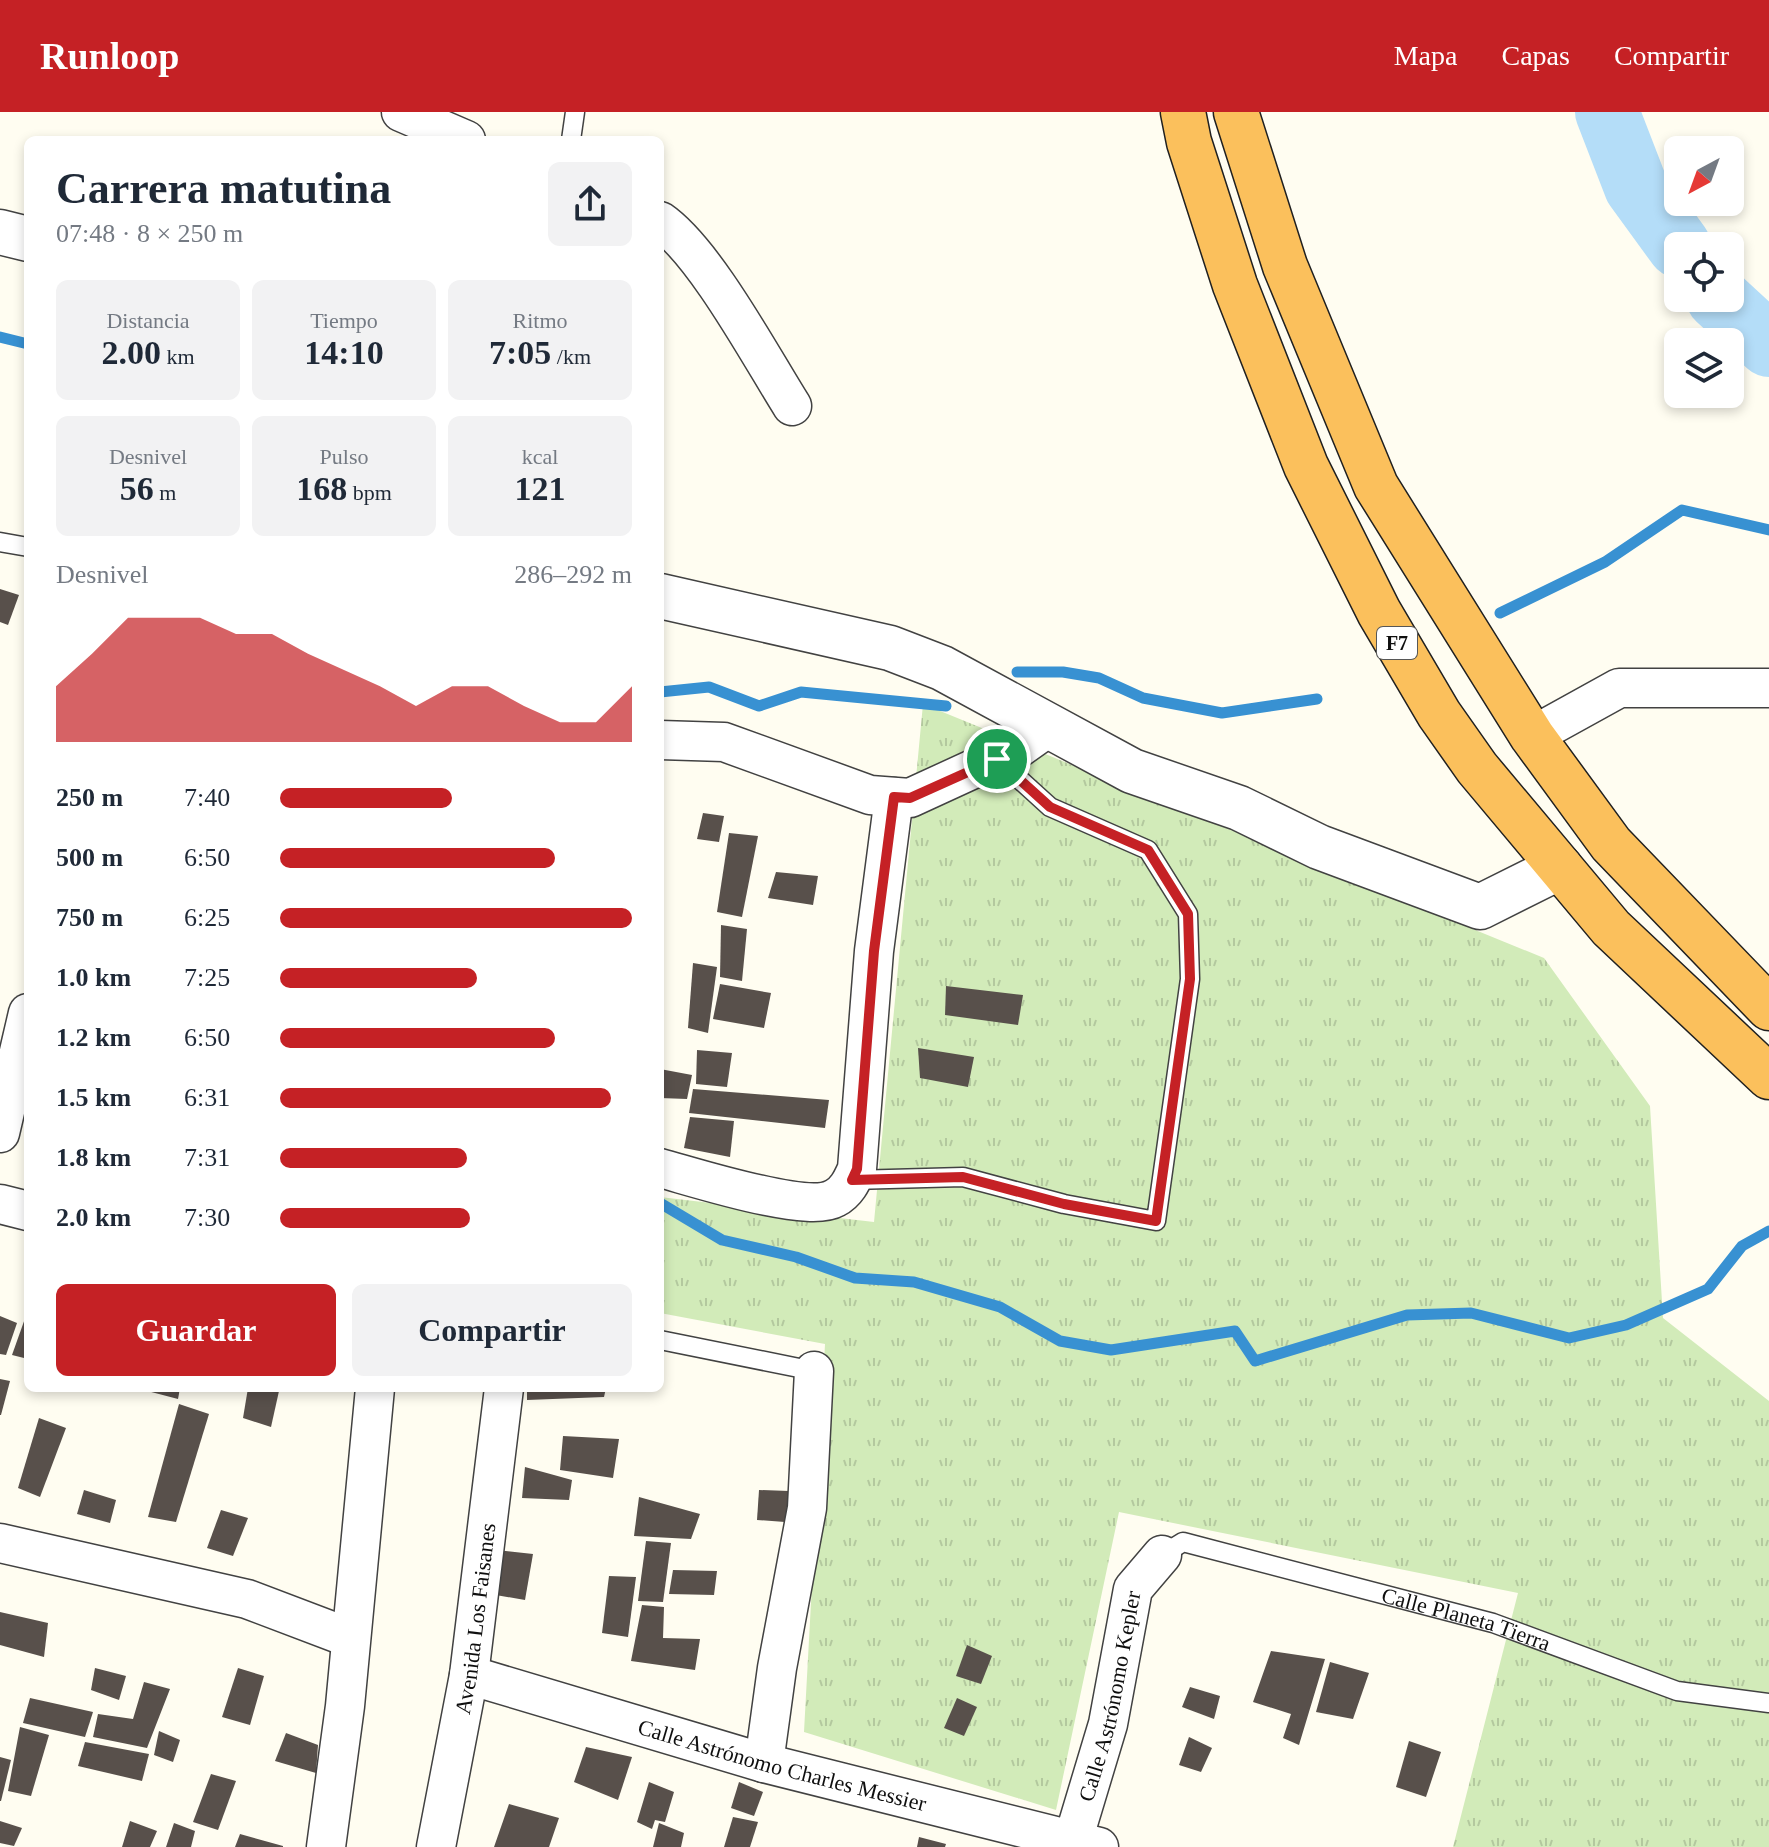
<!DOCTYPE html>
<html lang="es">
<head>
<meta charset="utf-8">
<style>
  :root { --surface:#fff; --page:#f2f2f3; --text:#1f2937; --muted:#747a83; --accent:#c52125 }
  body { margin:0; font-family:Georgia,serif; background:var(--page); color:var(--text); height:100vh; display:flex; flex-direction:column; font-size:30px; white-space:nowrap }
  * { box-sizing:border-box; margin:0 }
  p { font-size:26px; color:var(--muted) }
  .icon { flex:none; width:44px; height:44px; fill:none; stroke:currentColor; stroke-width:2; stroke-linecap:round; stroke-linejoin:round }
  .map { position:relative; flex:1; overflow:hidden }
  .side { position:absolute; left:24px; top:24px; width:640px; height:1256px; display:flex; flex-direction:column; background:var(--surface); border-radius:12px; box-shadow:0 4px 12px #0003 }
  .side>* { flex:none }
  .needle { width:52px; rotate:221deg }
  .controls { position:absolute; left:1664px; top:24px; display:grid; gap:16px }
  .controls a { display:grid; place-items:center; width:80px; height:80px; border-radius:12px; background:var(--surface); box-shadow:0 4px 12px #0003; font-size:40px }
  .pin { position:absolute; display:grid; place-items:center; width:68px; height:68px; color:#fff; margin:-34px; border:4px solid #fff; border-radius:50%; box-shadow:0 2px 8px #0007 }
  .round { display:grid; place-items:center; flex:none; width:84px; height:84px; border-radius:12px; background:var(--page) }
  .headline { display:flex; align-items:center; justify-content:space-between; height:136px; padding:0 32px }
  h1 { font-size:44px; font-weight:600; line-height:60px }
  .metrics { display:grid; grid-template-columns:repeat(3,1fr); gap:12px; height:136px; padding:8px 32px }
  .metrics div { display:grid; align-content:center; border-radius:12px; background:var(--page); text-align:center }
  .metrics b { font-size:34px; font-weight:600 }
  .metrics small { font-size:22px; font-weight:400 }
  .metrics p { font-size:22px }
  .chart { height:224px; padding:16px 32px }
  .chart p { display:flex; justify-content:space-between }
  .chart svg { width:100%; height:144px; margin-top:8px; fill:var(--accent); opacity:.7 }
  .action { display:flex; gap:16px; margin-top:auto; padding:16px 32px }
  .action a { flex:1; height:92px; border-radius:12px; background:var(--accent); color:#fff; font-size:32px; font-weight:600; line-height:92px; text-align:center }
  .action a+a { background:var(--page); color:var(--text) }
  ul { padding:0 32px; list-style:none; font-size:26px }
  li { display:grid; grid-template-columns:128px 96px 1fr; align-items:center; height:60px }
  li i { height:20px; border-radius:10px; background:var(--accent) }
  header { display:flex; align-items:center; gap:48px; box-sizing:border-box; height:112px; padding:0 40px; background:var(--accent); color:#fff }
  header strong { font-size:38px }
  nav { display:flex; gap:44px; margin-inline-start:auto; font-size:28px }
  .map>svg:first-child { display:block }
</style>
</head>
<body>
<header>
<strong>Runloop</strong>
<nav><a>Mapa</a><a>Capas</a><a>Compartir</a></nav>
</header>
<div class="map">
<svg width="1769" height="1735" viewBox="0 0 1769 1735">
  <defs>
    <pattern id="grass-tufts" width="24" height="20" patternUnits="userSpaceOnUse" patternTransform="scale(2)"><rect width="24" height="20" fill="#d2ebb9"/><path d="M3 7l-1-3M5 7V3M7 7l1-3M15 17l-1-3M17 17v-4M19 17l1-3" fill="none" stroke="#b3c89e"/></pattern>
  </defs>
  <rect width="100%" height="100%" fill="#fffdf1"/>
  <path fill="url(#grass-tufts)" d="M 923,592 L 1544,846 L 1650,994 L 1663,1206 L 1769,1289 L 1769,1735 L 1453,1735 L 1518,1481 L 1119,1400 L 1056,1698 L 804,1620 L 825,1232 L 660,1201 L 660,1085 L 874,1110 Z"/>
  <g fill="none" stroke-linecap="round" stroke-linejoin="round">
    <g stroke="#3891d2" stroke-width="11">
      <path d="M 0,225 L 28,232"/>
      <path d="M 1500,501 L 1605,450 L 1682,398 L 1769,418"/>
      <path d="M 1017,560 L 1063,560 L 1099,566 L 1143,586 L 1222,601 L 1317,587"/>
      <path d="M 660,580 L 709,575 L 759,594 L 801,580 L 946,594"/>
      <path d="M 660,1091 L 722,1128 L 796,1145 L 855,1166 L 914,1170 L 1000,1195 L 1060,1229 L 1111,1238 L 1235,1219 L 1255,1249 L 1407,1203 L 1471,1201 L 1569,1226 L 1626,1213 L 1708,1177 L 1742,1134 L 1769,1119"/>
    </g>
    <g stroke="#b4ddf8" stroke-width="64">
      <path d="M 1607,0 L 1636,75 L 1679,134"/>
      <path d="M 1718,186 L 1769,233"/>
    </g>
  </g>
  <g fill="#58504b">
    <path d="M 0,477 L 19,483 L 8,513 L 0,510 Z"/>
    <path d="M 703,701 L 724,704 L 719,730 L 697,727 Z"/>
    <path d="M 729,721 L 758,724 L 742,805 L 717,800 Z"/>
    <path d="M 776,760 L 818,764 L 813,793 L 768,786 Z"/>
    <path d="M 721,813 L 747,817 L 742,869 L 720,865 Z"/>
    <path d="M 693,851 L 717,855 L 708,921 L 688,916 Z"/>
    <path d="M 720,872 L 771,881 L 764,916 L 713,907 Z"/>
    <path d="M 946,874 L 1023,883 L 1018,913 L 945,903 Z"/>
    <path d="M 918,936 L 974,945 L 968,975 L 920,966 Z"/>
    <path d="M 697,938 L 732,941 L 727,975 L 696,972 Z"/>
    <path d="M 660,957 L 692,963 L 687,987 L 660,986 Z"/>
    <path d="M 693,977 L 829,988 L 825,1016 L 689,1001 Z"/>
    <path d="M 690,1005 L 734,1009 L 730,1045 L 684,1036 Z"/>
    <path d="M 28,1198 L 28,1247 L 12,1243 Z"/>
    <path d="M 0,1204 L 17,1211 L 6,1243 L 0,1242 Z"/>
    <path d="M 0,1267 L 10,1269 L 1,1303 L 0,1303 Z"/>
    <path d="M 136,1276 L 180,1276 L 178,1287 Z"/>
    <path d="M 248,1276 L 279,1279 L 271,1315 L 243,1306 Z"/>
    <path d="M 527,1276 L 606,1276 L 604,1285 L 527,1288 Z"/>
    <path d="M 179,1292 L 209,1302 L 176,1410 L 148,1405 Z"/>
    <path d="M 39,1306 L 66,1316 L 40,1385 L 18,1376 Z"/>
    <path d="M 563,1324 L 619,1327 L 613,1366 L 560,1358 Z"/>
    <path d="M 525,1355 L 572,1368 L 569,1388 L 522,1386 Z"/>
    <path d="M 84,1378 L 116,1388 L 110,1411 L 77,1402 Z"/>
    <path d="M 759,1378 L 789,1379 L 785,1410 L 757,1408 Z"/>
    <path d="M 639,1385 L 700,1402 L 691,1427 L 634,1424 Z"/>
    <path d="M 221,1398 L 248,1406 L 233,1444 L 207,1436 Z"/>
    <path d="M 646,1429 L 671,1431 L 663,1490 L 638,1489 Z"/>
    <path d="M 497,1438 L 533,1442 L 525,1488 L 490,1482 Z"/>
    <path d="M 673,1458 L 717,1459 L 714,1483 L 669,1482 Z"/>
    <path d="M 609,1464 L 636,1465 L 628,1525 L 602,1521 Z"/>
    <path d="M 642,1493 L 664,1495 L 663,1526 L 700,1527 L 695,1558 L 631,1549 Z"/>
    <path d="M 0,1500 L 48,1511 L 44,1545 L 0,1533 Z"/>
    <path d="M 967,1533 L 992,1544 L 981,1572 L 956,1564 Z"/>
    <path d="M 1271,1539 L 1325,1547 L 1299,1633 L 1283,1626 L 1291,1602 L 1253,1590 Z"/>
    <path d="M 1330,1550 L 1369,1561 L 1353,1607 L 1316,1600 Z"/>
    <path d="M 95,1556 L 126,1564 L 119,1588 L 91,1578 Z"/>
    <path d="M 238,1556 L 264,1564 L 250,1613 L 222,1605 Z"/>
    <path d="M 144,1570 L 170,1577 L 147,1636 L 93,1625 L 98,1602 L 133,1607 Z"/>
    <path d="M 1190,1575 L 1220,1584 L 1214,1607 L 1182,1595 Z"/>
    <path d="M 30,1586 L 93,1600 L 85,1625 L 23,1611 Z"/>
    <path d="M 957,1586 L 977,1595 L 964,1624 L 944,1616 Z"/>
    <path d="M 20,1615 L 49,1623 L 31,1684 L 8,1679 Z"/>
    <path d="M 159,1619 L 180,1628 L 173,1650 L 154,1643 Z"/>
    <path d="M 286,1621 L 318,1633 L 316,1661 L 275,1649 Z"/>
    <path d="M 1189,1625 L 1212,1636 L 1201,1660 L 1179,1653 Z"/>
    <path d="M 1409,1629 L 1441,1640 L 1426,1685 L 1396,1675 Z"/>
    <path d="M 85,1630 L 149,1642 L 142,1669 L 78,1654 Z"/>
    <path d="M 586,1635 L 632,1645 L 618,1688 L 574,1670 Z"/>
    <path d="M 0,1645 L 11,1648 L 1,1689 L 0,1689 Z"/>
    <path d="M 211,1662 L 236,1669 L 218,1718 L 193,1710 Z"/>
    <path d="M 649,1670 L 674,1680 L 665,1710 L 655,1708 L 652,1717 L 637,1710 Z"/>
    <path d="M 739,1670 L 763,1680 L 754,1704 L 731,1696 Z"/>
    <path d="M 509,1692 L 559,1706 L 549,1735 L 494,1735 Z"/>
    <path d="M 733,1705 L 758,1710 L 750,1735 L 724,1735 Z"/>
    <path d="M 0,1709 L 22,1716 L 14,1734 L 0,1731 Z"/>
    <path d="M 130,1709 L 157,1719 L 150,1735 L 122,1735 Z"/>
    <path d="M 174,1711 L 195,1719 L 191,1735 L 166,1735 Z"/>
    <path d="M 659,1711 L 684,1721 L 681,1735 L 653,1735 Z"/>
    <path d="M 240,1722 L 283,1734 L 283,1735 L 235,1735 Z"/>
    <path d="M 919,1725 L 946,1732 L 945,1735 L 917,1735 Z"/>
  </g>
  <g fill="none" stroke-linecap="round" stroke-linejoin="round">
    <defs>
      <g id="service">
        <path d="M 571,28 L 575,0"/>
        <path d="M 0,430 L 28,435"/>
        <path d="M 852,1068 L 963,1065 L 1064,1092 L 1156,1109 L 1190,867 L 1188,802 L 1148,738 L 1050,695 L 997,647"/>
        <path d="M 660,1228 L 814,1259"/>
        <path id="s1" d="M 1162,1443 L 1183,1430 L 1493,1511 L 1677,1579 L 1769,1591"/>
      </g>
      <g id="minor">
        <path d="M 401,0 L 466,28"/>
        <path d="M 660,109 C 705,140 761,245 792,294"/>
        <path d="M 1532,624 L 1619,576 L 1769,576"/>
        <path d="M 660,628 L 724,630 L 870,683 L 910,686 L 1019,636 L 1050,614"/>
        <path d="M 0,1021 L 28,901"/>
        <path d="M 660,1056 C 694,1065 807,1102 835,1086 C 847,1080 852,1068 857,1057 L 874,839 L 894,685"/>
        <path d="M 0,1092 L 28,1099"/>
        <path d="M 0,1431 L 247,1487 L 350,1526"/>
        <path id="s2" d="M 469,1563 L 764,1651 L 1099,1735"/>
        <path d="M 764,1651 L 777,1556 L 807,1396 L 814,1259"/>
        <path d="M 326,1735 L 345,1594 L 375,1276"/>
        <path id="s3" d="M 436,1735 L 469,1563 L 504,1276"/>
        <path id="s4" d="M 1071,1735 L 1108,1612 L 1133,1477 L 1162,1443"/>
      </g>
      <g id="tertiary">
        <path d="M 0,120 L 28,127"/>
        <path d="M 660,484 L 890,536 L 942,556 L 1132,659 L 1239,696 L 1319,735 L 1480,795 L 1560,755"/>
      </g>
      <g id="trunk">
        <path d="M 1183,0 L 1189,30 L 1235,173 L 1306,354 L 1379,500 L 1439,602 L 1477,656 L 1611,816 L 1769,965"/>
        <path d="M 1236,0 L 1285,154 L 1376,374 L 1532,624 L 1611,732 L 1769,896"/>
      </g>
    </defs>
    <use href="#service" stroke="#424242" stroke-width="21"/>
    <use href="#minor" stroke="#424242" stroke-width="41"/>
    <use href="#tertiary" stroke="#424242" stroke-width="47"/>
    <use href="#trunk" stroke="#202020" stroke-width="47"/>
    <use href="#service" stroke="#fff" stroke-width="18"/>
    <use href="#minor" stroke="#fff" stroke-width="38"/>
    <use href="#tertiary" stroke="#fff" stroke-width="44"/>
    <use href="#trunk" stroke="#fbc05c" stroke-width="44"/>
  </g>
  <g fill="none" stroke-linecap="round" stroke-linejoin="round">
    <defs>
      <path id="route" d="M 997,647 L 1050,695 L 1148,738 L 1188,802 L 1190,867 L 1156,1109 L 1064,1092 L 963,1065 L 852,1068 L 857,1057 L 874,839 L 894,685 L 910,686 Z"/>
    </defs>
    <use href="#route" stroke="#fff" stroke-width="16"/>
    <use href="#route" stroke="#c52125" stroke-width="10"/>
  </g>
  <g text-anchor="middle" stroke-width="8" stroke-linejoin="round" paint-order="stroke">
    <rect fill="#fff" stroke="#575757" stroke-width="2" x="1377" y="515" width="40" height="32" rx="6"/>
    <g font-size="20" font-weight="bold" fill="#0f0f0f">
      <text x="1397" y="538">F7</text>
    </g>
    <g font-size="22" fill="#0f0f0f" stroke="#fff">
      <text dy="8" stroke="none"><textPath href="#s3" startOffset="232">Avenida Los Faisanes</textPath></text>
      <text dy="8" stroke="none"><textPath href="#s1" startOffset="318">Calle Planeta Tierra</textPath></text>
      <text dy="8" stroke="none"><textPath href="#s4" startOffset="156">Calle Astrónomo Kepler</textPath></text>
      <text dy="8" stroke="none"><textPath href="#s2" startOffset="326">Calle Astrónomo Charles Messier</textPath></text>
    </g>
  </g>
</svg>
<div class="controls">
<a><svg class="needle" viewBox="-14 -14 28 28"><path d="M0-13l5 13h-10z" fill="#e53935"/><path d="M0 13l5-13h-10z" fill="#747a83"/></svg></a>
<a><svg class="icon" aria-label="locate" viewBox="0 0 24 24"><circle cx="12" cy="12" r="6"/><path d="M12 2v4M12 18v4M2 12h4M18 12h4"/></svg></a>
<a><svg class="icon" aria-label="layers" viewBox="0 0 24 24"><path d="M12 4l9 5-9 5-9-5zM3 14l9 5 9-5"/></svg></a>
</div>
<div class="pin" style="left:997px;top:647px;background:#1e9e55"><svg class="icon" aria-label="arrive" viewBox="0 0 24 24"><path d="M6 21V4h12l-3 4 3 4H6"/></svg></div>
<section class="side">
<div class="headline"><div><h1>Carrera matutina</h1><p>07:48 · 8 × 250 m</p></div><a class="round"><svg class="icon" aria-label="share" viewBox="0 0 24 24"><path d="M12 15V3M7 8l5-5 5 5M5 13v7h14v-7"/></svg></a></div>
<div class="metrics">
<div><p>Distancia</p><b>2.00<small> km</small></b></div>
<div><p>Tiempo</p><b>14:10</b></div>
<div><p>Ritmo</p><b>7:05<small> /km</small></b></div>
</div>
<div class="metrics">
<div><p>Desnivel</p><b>56<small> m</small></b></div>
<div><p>Pulso</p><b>168<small> bpm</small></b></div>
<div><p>kcal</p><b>121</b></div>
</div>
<div class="chart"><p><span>Desnivel</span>286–292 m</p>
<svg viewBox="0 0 160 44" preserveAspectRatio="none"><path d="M0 44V27L10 17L20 6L30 6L40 6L50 11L60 11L70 17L80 22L90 27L100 33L110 27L120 27L130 33L140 38L150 38L160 27V44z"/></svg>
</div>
<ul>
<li><b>250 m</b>7:40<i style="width:49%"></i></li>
<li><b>500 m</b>6:50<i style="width:78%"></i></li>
<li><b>750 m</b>6:25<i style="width:100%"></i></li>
<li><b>1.0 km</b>7:25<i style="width:56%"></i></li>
<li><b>1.2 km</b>6:50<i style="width:78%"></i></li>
<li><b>1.5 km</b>6:31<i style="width:94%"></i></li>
<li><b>1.8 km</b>7:31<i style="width:53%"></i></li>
<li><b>2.0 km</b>7:30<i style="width:54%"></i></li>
</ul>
<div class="action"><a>Guardar</a><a>Compartir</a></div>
</section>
</div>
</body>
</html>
